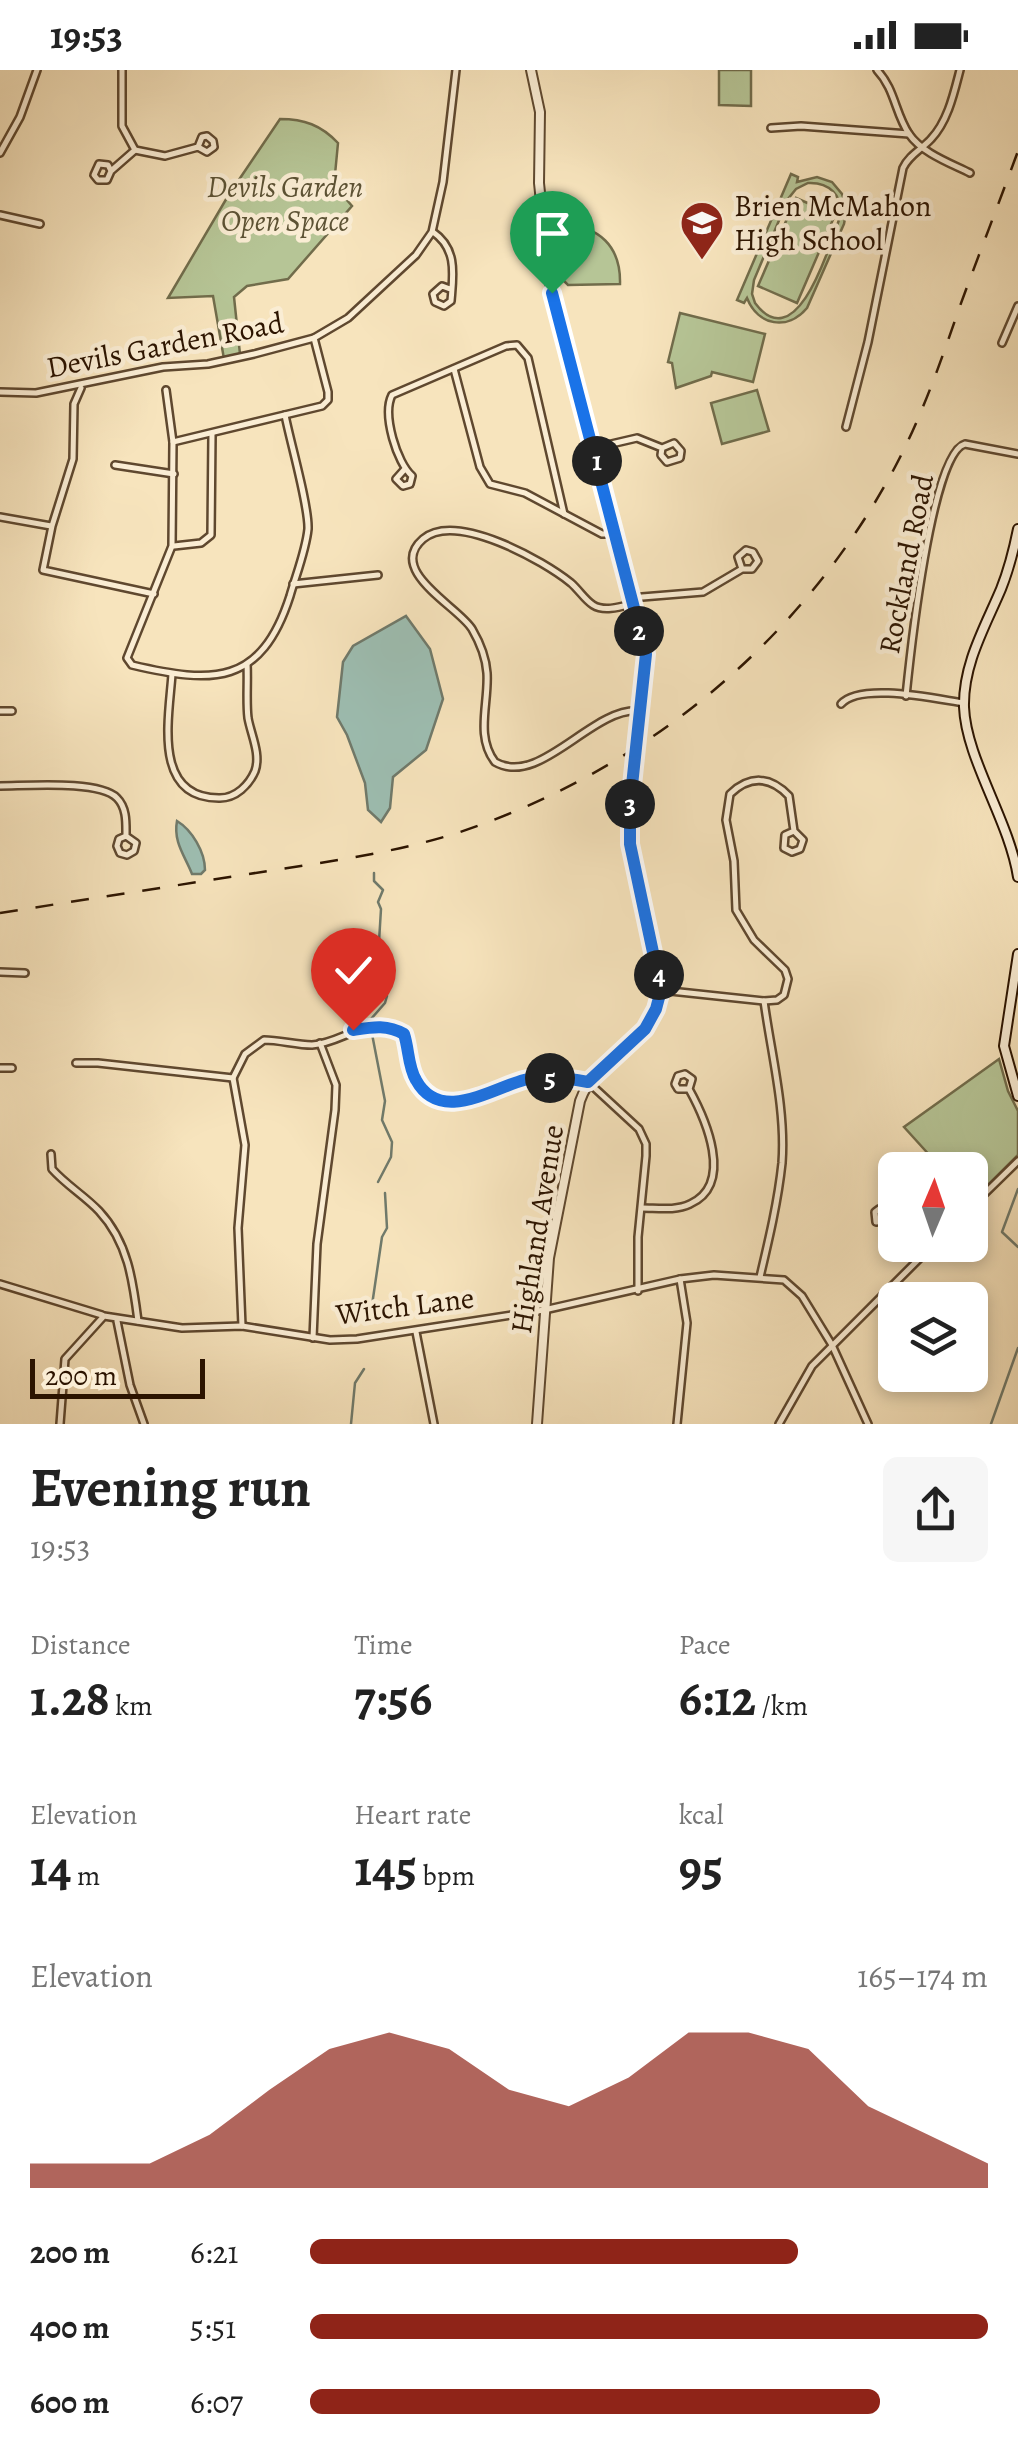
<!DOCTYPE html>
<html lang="en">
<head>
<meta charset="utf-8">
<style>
  :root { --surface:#fff; --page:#f6f6f6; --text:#222; --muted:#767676; --accent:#8f2418 }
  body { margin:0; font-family:Alegreya,serif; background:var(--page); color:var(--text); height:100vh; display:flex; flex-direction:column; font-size:38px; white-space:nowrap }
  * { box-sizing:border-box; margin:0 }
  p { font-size:32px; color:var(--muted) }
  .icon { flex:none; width:55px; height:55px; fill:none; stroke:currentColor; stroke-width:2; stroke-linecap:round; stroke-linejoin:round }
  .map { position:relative; height:1354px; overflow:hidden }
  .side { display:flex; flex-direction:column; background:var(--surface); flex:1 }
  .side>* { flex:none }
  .needle { width:65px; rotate:2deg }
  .buttons { position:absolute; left:878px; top:1082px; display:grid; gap:20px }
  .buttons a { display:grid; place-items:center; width:110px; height:110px; border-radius:15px; background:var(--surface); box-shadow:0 5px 15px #0003; font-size:50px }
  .scale { position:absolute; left:30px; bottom:25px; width:175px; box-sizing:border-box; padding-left:10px; border:5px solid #2c1400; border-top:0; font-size:28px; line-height:35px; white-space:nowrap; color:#2c1400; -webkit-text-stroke:8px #faedd4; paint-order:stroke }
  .pin { position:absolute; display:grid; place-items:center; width:85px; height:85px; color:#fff; margin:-102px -42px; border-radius:50% 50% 50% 0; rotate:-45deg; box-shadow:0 0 10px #0007 }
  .pin .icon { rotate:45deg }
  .km { position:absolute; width:50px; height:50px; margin:-25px; border-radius:50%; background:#222; color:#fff; font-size:28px; line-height:50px; text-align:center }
  .round { display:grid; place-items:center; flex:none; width:105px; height:105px; border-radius:15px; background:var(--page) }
  .headline { display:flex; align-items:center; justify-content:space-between; height:170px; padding:0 30px }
  h1 { font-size:55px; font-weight:700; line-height:75px }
  .stats { display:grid; grid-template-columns:repeat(3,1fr); gap:15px; height:170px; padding:10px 30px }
  .stats div { display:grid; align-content:center }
  .stats b { font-size:50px; font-weight:700 }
  .stats small { font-size:28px; font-weight:400 }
  .stats p { font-size:28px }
  .chart { height:280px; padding:20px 30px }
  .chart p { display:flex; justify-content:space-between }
  .chart svg { width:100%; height:180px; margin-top:10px; fill:var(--accent); opacity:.7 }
  ul { padding:0 30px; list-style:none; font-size:32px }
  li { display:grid; grid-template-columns:160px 120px 1fr; align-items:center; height:75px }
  li i { height:25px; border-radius:12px; background:var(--accent) }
  .status { display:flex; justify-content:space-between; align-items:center; height:70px; padding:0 50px; background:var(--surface); direction:ltr }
  .status svg { height:28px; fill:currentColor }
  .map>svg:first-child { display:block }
</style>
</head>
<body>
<div class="status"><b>19:53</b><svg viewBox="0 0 49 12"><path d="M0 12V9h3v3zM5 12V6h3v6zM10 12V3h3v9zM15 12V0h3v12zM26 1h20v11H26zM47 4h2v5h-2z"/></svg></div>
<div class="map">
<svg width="1018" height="1354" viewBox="0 0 1018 1354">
  <rect width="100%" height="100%" fill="#f7e4bd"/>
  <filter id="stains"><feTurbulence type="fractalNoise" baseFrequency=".002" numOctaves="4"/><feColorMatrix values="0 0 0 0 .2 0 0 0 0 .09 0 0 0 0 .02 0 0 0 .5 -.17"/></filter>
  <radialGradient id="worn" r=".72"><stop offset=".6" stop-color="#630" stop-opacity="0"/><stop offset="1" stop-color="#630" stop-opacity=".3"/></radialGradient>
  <g fill="#b6c596" stroke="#716c4b" stroke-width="2.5" fill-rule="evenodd">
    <path d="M 719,0 L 751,0 L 751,36 L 719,35 Z"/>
    <path d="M 280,49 C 304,49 321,55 338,73 L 334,115 L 352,136 L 288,209 L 247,216 L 234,227 L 240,284 L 224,289 L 213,226 L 168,228 L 228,126 Z"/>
    <path d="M 791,104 L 798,107 L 797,112 L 817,107 L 832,112 L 842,124 L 847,138 L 844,154 L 807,238 C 788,261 758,256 747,228 L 744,233 L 737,230 ZM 808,113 C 829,112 843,125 840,147 C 830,175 797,289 755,233 L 752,224 L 754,210 L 788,129 L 796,119 Z"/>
    <path d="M 796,128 L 835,145 L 797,233 L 758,216 Z"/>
    <path d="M 562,154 C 599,156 621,176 620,214 L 568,215 L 561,208 Z"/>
    <path d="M 680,243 L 765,264 L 753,312 L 712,302 L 711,306 L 676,318 L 672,293 L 668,292 Z"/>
    <path d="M 757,320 L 769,361 L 722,374 L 711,333 Z"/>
    <path d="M 999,989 L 1008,1021 L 1018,1041 L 1018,1085 L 972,1131 L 970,1100 L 943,1100 L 904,1057 Z"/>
  </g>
  <g fill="#9dbeb2" stroke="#707a6b" stroke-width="2.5">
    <path d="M 406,546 L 430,579 L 443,629 L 426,680 L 393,707 L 390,738 L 381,752 L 368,740 L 365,713 L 347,665 L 337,647 L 343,592 L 353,576 Z"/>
    <path d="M 177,751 C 192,760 205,782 205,800 L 201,804 L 192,804 C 185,786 173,772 177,751 Z"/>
  </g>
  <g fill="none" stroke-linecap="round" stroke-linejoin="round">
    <g stroke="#707a6b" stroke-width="2.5">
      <path d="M 371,949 L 385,933 L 387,926 L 378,888 L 381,839 L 378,832 L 383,820 L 374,811 L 374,803"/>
      <path d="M 372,964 L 385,1031 L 382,1050 L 392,1072 L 391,1087 L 378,1112"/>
      <path d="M 1018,1119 L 1002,1162 L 1018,1177"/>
      <path d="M 371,1242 L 382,1167 L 387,1158 L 385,1123"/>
      <path d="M 351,1354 L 355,1313 L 364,1299"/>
      <path d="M 991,1354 L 1018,1278"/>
    </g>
    <defs>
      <g id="minor">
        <path d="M 122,0 L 122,56 L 135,80 L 165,86 L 198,77 L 207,82 L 214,77 L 213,71 L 207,66 L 202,67 L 198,77"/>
        <path d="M 877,0 C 895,19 895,43 909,64 C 922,83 950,93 970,103"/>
        <path d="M 771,58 L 801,56 L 909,64"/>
        <path d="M 0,83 L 20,47 L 37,0"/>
        <path d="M 111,101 L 108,95 L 99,94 L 94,105 L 98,110 L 107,110 L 111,101 L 135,80"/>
        <path d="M 0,145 L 40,154"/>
        <path d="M 433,162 C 458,179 453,206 451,231 L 444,236 L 435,232 L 433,224 L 442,216 L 450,219"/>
        <path d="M 1002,273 L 1018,236"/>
        <path d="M 454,299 L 480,397 L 490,414 L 525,423 L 602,464 L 614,464"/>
        <path d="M 81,318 L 74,334 L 73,389 L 52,456 L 43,500 L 154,524"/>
        <path d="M 166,320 L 173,372 L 172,476 L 127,588 L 132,595 C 213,614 261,616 290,526 C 296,505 306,480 308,459 C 309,436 290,371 285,345"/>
        <path d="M 0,322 L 36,323 L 163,297 L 208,294 L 254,284 L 314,268 L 348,248 L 416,185 L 432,162 L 443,112 L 456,0"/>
        <path d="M 846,357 L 868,272 L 903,98 C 909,85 922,79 931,69 C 948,51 954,23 960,0"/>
        <path d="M 173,372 L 322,336 L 328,330 L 328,322 L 314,268"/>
        <path d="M 594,378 L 637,368 L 662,378 L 674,373 L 681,381 L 680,388 L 667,392 L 661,385 L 662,378"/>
        <path d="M 115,395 L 174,404"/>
        <path d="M 404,400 L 396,409 L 403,416 L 410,414 L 412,406 C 397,393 382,345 392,325 L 506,276 L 517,275 L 528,288 L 564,444"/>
        <path d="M 0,447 L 51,456"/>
        <path d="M 174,476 L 201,473 L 211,465 L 212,364"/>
        <path d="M 293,514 L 378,505"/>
        <path d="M 630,528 L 703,522 L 742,499 L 752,499 L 758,491 L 753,482 L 746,480 L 738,487 L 742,499"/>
        <path d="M 631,534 C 620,537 604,542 593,535 C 585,530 579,520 571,513 C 544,491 456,441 423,469 C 386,501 459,537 472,559 C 479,571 486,588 487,603 C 489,633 475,666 495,692 C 540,718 592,637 639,641"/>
        <path d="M 172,604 C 169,648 152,729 220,728 C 236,728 249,715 255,701 C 261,684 251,665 248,648 C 246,631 248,612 247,594"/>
        <path d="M 906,626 C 910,587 931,383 965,374 L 1018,384"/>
        <path d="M 841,634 C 860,612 936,629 964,633"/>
        <path d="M 0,641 L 12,641"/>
        <path d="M 0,716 C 27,716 99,710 117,728 C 127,738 126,753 126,766 L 136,773 L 134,781 L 127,785 L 120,783 L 117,776 L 119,769 L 126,766"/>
        <path d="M 0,902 L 25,903"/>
        <path d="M 661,920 L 764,931 L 777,930 L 784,925 L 788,909 L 785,900 L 754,870 L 736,840 L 734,791 L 726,750 L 730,724 C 750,705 770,706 789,726 L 794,761 L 803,770 L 800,779 L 792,782 L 784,778 L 785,765 L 794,761"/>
        <path d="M 76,993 L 98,993 L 233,1008 L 245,984 L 264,970 C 280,970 296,975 312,975 C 345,973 366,943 404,964 L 413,1004 L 418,1015 L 430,1026 L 456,1032 L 526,1010 L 570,1008 L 587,1011 L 639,1059 L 646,1074 L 646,1086 L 638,1167 L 638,1221"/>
        <path d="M 0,998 L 12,998"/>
        <path d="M 233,1008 L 245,1075 L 238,1158 L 242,1256"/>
        <path d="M 51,1084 L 52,1099 C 66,1115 85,1126 99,1141 C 128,1172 133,1211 138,1251"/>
        <path d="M 642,1138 C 657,1138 676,1141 690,1134 C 735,1114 705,1048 689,1019 L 692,1009 L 685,1004 L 678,1006 L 675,1014 L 678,1019 L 689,1019"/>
        <path d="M 970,1138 L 1018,1091"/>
        <path d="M 886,1151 L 876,1152 L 875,1142 L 879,1139 L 886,1141 L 886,1151 L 895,1160"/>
        <path d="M 910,1175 L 921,1186"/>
        <path d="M 760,1207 C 769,1169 778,1131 782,1093 C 786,1040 771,983 764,931"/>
        <path d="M 0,1214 L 102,1245"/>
        <path d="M 117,1251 L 130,1315 L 144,1354"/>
        <path d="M 416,1262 L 434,1354"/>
        <path d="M 313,1268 L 317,1174 L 335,1040 L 336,1015 L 320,973"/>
        <path d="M 60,1354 L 65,1289 L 104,1246 L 182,1258 L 242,1256 L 330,1270 L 357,1269 L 544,1240 L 680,1209 L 714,1205 L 784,1210 L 802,1226 L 832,1275 L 868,1354"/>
        <path d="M 677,1354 L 687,1253 L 680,1209"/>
        <path d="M 779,1354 L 812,1296 L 933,1175"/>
      </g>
      <g id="tertiary">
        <path d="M 531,0 L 540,42 L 539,113 L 549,209 L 646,585 L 636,662"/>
        <path d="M 537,1354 L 549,1188 L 580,1031 C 596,985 649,976 659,930 C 666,903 636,811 631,778 C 627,756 630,731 632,708"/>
      </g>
      <g id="secondary">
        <path d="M 1018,459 C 1014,479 1009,499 1001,519 C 985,557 963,594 964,637 C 966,689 1009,750 1018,807"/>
        <path d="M 1018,884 L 1004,976 L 1018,1026"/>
      </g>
    </defs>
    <use href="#minor" stroke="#5f482f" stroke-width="10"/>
    <use href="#tertiary" stroke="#5f482f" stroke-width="12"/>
    <use href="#secondary" stroke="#2c1400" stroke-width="12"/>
    <use href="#minor" stroke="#faedd4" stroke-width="5"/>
    <use href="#tertiary" stroke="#faedd4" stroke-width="8"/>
    <use href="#secondary" stroke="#faedd4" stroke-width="8"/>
    <path stroke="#2c1400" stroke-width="2.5" stroke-dasharray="18 18" stroke-linecap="butt" d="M 0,843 C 89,829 179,815 268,801 C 333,791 398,782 460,762 C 646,700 803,570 895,397 C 922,346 941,291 960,236 C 979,184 999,133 1018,81"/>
    <defs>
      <path id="tertiary-bridge" d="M 632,708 L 636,662"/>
    </defs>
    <use href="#tertiary-bridge" stroke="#5f482f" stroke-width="12" stroke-linecap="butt"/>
    <use href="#tertiary-bridge" stroke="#faedd4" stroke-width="8"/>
  </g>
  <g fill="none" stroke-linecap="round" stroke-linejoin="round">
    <defs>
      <path id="route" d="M 353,960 C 372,957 387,954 404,964 C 409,979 408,997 416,1010 C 440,1054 491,1019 524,1010 C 544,1005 567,1008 588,1012 L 645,959 L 656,939 L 661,920 L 630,774 L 630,734 L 646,584 L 552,223"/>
    </defs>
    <use href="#route" stroke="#fff" stroke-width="20"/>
    <use href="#route" stroke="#1a73e8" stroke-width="12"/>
  </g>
  <defs>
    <symbol id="school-pin" viewBox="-11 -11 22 30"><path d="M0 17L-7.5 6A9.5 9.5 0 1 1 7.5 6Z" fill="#8f2418" stroke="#faedd4"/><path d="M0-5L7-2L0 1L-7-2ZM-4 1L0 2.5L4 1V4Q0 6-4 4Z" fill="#fff"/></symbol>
  </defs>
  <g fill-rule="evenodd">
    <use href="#school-pin" x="677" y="128" width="50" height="68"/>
  </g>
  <g text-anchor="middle" stroke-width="9" stroke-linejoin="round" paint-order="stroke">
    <g font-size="30" font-style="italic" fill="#5c5234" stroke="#faedd4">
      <text x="285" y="127">Devils Garden<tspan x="285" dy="34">Open Space</tspan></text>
    </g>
    <g font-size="30" fill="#2c1400" stroke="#faedd4" text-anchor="start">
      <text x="734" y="146">Brien McMahon<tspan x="734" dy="34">High School</tspan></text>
    </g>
    <g font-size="30" fill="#2c1400" stroke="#faedd4">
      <text transform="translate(165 275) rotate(-11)" y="10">Devils Garden Road</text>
      <text transform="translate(906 494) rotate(-79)" y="10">Rockland Road</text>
      <text transform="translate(537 1159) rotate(-81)" y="10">Highland Avenue</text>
      <text transform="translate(405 1236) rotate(-7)" y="10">Witch Lane</text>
    </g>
  </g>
  <rect width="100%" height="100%" filter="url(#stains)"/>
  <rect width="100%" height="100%" fill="url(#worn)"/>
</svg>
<div class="buttons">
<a><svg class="needle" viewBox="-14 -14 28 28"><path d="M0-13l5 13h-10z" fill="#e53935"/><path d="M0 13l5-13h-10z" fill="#767676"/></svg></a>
<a><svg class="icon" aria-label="layers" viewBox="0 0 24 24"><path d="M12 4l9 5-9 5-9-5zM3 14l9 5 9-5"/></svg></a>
</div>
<div class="scale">200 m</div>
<div class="pin" style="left:552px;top:223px;background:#1e9e55"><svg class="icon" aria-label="arrive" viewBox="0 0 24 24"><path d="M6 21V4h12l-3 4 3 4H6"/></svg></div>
<div class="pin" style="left:353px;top:960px;background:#d93025"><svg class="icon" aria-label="check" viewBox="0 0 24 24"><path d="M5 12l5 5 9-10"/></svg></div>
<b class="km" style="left:597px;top:391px">1</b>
<b class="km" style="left:639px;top:561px">2</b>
<b class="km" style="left:630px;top:734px">3</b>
<b class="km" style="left:659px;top:905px">4</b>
<b class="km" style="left:550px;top:1008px">5</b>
</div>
<section class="side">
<div class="headline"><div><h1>Evening run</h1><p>19:53</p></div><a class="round"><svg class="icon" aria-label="share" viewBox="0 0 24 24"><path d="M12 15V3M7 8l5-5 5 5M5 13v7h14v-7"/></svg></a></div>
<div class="stats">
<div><p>Distance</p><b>1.28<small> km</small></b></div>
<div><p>Time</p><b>7:56</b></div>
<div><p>Pace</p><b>6:12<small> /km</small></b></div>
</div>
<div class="stats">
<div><p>Elevation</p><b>14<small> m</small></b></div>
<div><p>Heart rate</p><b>145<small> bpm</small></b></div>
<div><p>kcal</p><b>95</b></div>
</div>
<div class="chart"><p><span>Elevation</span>165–174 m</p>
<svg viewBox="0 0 160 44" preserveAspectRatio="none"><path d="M0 44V38L10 38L20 38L30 31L40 20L50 10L60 6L70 10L80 20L90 24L100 17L110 6L120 6L130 10L140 24L150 31L160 38V44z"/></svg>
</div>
<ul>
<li><b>200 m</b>6:21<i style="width:72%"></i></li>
<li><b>400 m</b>5:51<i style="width:100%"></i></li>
<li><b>600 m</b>6:07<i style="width:84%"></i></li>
</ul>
</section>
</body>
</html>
